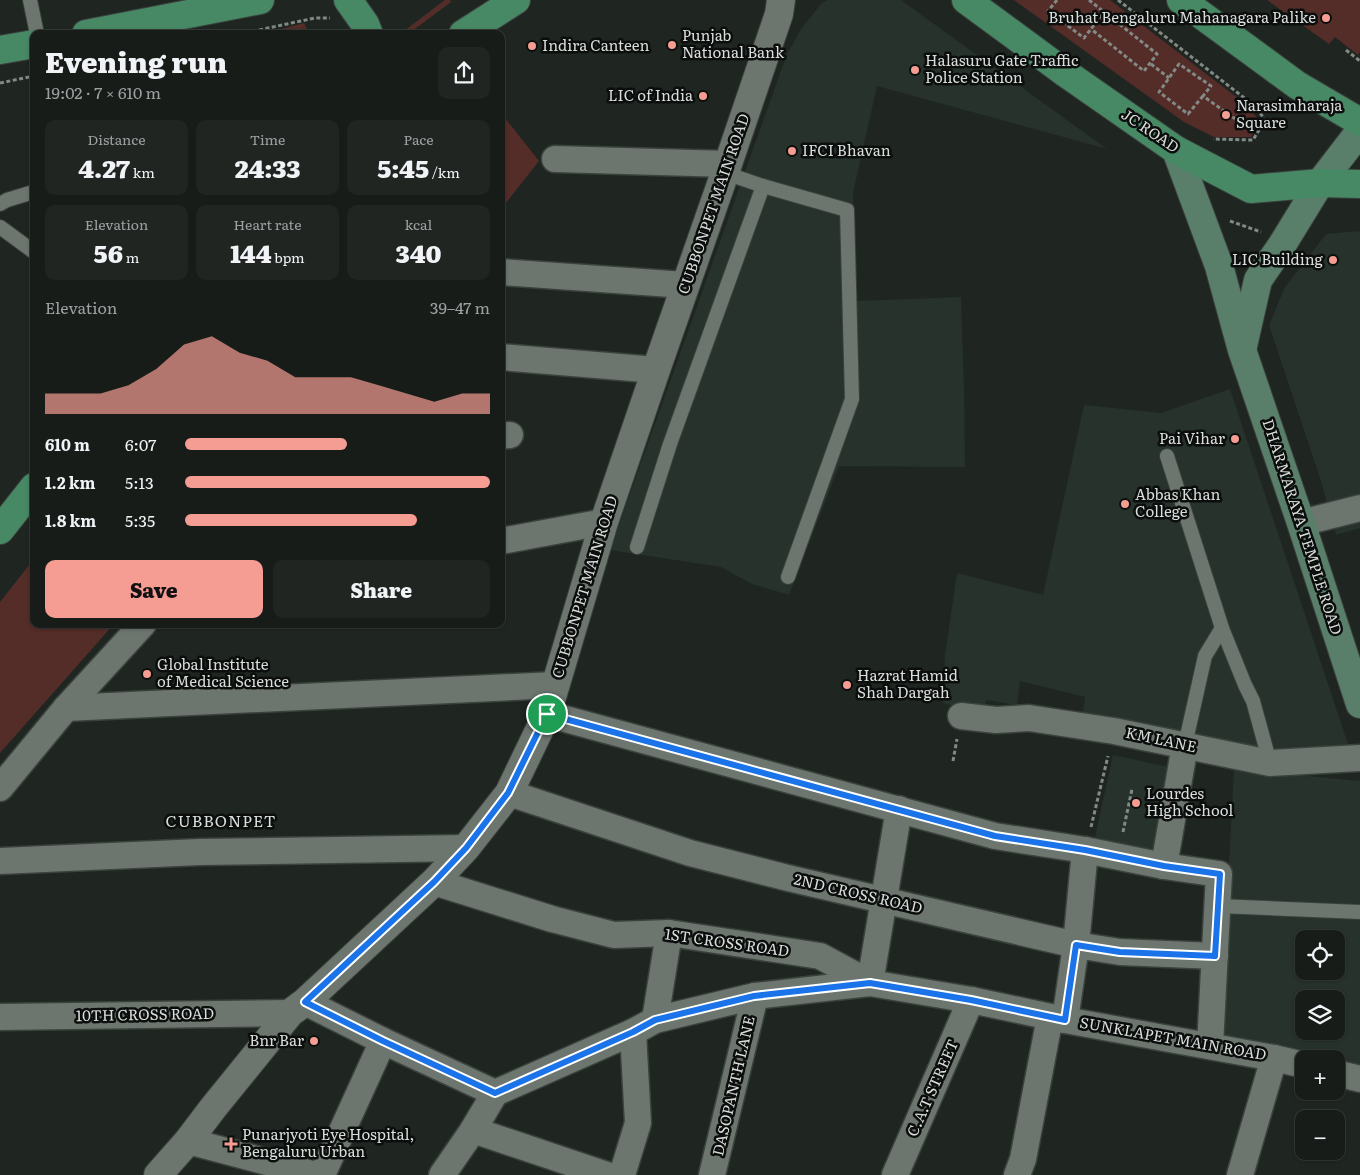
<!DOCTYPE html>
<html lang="en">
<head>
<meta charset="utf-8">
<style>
  :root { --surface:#171c19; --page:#202522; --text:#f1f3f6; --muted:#9ea1a2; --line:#363a38; --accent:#f59c93 }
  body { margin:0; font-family:Literata,serif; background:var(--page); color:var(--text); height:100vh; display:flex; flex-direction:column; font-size:19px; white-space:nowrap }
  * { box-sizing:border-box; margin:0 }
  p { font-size:16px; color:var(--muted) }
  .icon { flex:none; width:28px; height:28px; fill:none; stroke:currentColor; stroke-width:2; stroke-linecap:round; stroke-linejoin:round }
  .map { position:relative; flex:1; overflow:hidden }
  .panel { position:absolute; left:30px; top:30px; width:475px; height:598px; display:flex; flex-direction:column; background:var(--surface); border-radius:10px; box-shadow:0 1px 4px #0004,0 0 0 1px var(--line) }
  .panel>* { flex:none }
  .fabs { position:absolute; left:1295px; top:930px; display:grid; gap:10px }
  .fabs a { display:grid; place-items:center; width:50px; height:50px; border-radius:10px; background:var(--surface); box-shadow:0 1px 4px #0004,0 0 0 1px var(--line); font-size:25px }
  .pin { position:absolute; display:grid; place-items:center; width:42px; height:42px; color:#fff; margin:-21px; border:2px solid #fff; border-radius:50%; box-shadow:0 1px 5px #0007 }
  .round { display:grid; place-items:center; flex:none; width:52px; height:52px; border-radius:10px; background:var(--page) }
  .headline { display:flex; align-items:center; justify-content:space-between; height:85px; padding:0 15px }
  h1 { font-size:28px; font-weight:800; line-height:38px }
  .stats { display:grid; grid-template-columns:repeat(3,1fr); gap:8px; height:85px; padding:5px 15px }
  .stats div { display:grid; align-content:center; border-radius:10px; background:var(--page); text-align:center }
  .stats b { font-size:25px; font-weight:800 }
  .stats small { font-size:14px; font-weight:400 }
  .stats p { font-size:14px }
  .chart { height:140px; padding:10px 15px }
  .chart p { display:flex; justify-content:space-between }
  .chart svg { width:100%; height:90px; margin-top:5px; fill:var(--accent); opacity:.7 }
  .button { display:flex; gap:10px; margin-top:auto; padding:10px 15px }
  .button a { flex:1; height:58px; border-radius:10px; background:var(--accent); color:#111; font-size:20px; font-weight:800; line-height:58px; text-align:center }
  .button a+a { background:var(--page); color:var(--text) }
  ul { padding:0 15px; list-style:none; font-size:16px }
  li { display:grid; grid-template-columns:80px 60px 1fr; align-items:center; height:38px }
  li i { height:12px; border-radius:6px; background:var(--accent) }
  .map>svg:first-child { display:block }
</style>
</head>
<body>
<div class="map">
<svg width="1360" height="1175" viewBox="0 0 1360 1175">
  <defs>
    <pattern id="grass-tufts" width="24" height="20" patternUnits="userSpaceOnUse" patternTransform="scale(1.25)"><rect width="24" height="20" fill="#542c28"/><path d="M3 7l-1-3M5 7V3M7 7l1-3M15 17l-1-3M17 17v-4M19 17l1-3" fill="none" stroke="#6c4a47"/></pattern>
  </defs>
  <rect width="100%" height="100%" fill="#1f2621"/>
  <g fill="#26322b" fill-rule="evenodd">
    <path d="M 828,0 L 901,0 L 1107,149 L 877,86 L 853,193 L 856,301 L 961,297 L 964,389 L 965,467 L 839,466 L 789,595 L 752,584 L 721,567 L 610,550 L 787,54 L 801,29 L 822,3 Z"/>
    <path d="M 1360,231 L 1360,528 L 1336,535 L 1321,481 L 1269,325 L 1285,287 L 1326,234 Z"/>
    <path d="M 1230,389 L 1349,747 L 1330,755 L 1204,740 L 1082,720 L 1085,697 L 1020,681 L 1017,705 L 986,700 L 984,713 L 943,703 L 945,655 L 957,573 L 1043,595 L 1084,405 L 1161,413 Z"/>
    <path d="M 1113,755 L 1178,769 L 1159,852 L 1095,837 Z"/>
    <path d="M 1234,769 L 1360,781 L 1360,1067 L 1336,1062 L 1336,1059 L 1321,1059 L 1218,1036 L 1227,901 ZM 1304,939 L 1336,939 L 1336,971 L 1304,971 ZM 1304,999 L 1336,999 L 1336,1031 L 1304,1031 Z"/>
  </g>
  <path fill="url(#grass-tufts)" d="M 445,0 L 450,0 L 451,2 L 408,34 L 400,34 Z"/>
  <g fill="#542c28">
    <path d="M 1014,0 L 1110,0 L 1248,106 L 1260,122 L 1251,137 L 1214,137 L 1184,122 Z"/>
    <path d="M 1267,0 L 1360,0 L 1360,52 L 1358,55 L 1335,37 L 1329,44 Z"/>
    <path d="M 304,23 L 309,34 L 262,34 Z"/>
    <path d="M 501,113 L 539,161 L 501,209 Z"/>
    <path d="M 34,559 L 34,624 L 114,624 L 0,753 L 0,602 Z"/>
  </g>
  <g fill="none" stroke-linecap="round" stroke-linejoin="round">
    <defs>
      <g id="service">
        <path d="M 30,0 L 37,34"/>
        <path d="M 725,173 L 763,186 L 847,210 L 852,399 L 788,577"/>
        <path d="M 0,204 L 7,200 L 30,193 L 34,194"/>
        <path d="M 0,227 L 34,252"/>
        <path d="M 1167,456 L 1222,628 L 1245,685 L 1253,701 L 1270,763"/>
        <path d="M 637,547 L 670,444 L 763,186"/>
        <path d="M 1185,745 L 1205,656 L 1222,628"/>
        <path d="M 1219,906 L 1360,912"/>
      </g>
      <g id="minor">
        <path d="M 555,159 L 728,164"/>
        <path d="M 501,272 L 685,285"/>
        <path d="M 501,357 L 656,370"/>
        <path d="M 501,436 L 510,435"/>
        <path d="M 1301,523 L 1360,508"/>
        <path d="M 501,541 L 604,522"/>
        <path d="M 66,708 L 555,685"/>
        <path d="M 547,714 L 995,836 L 1085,850 L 1164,866 L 1219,874 L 1210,1046"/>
        <path d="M 961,716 L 996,720 L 1029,718 L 1114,731 L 1270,763 L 1360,758"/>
        <path d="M 0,788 L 66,708 L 143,624"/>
        <path d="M 509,793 L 690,853 L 788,878 L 1076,945 L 1120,952 L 1215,956"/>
        <path d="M 0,861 L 200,852 L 466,848"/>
        <path d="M 1164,866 L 1185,745"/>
        <path d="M 434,882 L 552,919 L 614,935 L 669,933 L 820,956 L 870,983 L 899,809"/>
        <path d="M 305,1002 L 383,1041 L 495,1093 L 633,1032 L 655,1020 L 755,996 L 870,983 L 971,1000 L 1065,1020 L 1274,1058 L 1304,1065"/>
        <path d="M 0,1017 L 290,1013"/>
        <path d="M 655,1020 L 669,933"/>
        <path d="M 1065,1020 L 1076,945 L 1085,850"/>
        <path d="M 1336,1073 L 1360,1079"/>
        <path d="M 473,1130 L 607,1175"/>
        <path d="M 188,1141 L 316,1175"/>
        <path d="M 322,1175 L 383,1041"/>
        <path d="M 442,1175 L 473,1130 L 495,1093"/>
        <path d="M 622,1175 L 638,1123 L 633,1032"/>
        <path d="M 712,1175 L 755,996"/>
        <path d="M 895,1175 L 971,1000"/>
        <path d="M 1017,1175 L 1023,1159 L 1050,1017"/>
        <path d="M 1240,1175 L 1274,1058"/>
      </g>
      <path id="tertiary" d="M 158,1175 L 188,1141 L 213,1108 L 290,1013 L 305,1002 L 434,882 L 466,848 L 509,793 L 547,714 L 604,522 L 656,370 L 728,164 L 779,14 L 781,0"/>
      <g id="secondary">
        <path d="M 1176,150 L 1219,266 L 1242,350 L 1301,523 L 1360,704"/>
        <path d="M 1243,346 L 1258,280 L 1282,245 L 1320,183 L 1360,131"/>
      </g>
      <g id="primary">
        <path d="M 348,0 L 365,24 L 369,34"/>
        <path d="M 966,0 L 1064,72 L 1176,150 L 1251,189 L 1320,183 L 1360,184"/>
        <path d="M 1181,0 L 1297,85 L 1360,122"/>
        <path d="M 86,34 L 260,0"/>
        <path d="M 463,34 L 516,0"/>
        <path d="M 0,50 L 34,44"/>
        <path d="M 0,530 L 34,487"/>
      </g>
    </defs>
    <use href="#service" stroke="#3b413d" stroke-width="16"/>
    <use href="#minor" stroke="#3b413d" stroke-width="29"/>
    <use href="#tertiary" stroke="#3b413d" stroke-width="30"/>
    <use href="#secondary" stroke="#3b413d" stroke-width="30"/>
    <use href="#primary" stroke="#3b413d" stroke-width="30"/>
    <g stroke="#838985" stroke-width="3" stroke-dasharray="4 2.5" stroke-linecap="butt">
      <path d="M 1057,0 L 1048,11 L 1084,38 L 1104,12"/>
      <path d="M 1089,0 L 1157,54 L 1144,71 L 1091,29"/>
      <path d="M 1118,0 L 1256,107 L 1265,120 L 1253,140 L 1213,139"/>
      <path d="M 240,34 L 315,18 L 330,18"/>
      <path d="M 1346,50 L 1360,61"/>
      <path d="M 1151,64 L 1169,78"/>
      <path d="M 0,83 L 34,76"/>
      <path d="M 1203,96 L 1188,114 L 1159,92 L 1179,64 L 1211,86 L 1203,96 L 1251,130"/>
      <path d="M 1230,221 L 1261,232"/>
      <path d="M 953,761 L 957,739"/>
      <path d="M 1091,827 L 1108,756"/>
      <path d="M 1123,832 L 1132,789"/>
    </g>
    <use href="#service" stroke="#6c756e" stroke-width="14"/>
    <use href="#minor" stroke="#6c756e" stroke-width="26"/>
    <use href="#tertiary" stroke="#6c756e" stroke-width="28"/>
    <use href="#secondary" stroke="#597f6a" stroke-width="28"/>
    <use href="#primary" stroke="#478965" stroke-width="28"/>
  </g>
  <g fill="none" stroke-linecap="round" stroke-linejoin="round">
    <defs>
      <path id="route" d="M 547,714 L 995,836 L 1085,850 L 1164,866 L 1220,874 L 1215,956 L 1120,952 L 1076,945 L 1065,1020 L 971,1000 L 870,983 L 754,996 L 655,1020 L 633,1032 L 495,1093 L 383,1041 L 305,1002 L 434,882 L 466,848 L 508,793 Z"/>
    </defs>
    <use href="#route" stroke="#fff" stroke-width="10"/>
    <use href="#route" stroke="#1a73e8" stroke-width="6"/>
  </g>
  <g fill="#f59c93" stroke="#0b0e0c" stroke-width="2">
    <circle cx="1326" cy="18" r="5"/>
    <circle cx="672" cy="45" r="5"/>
    <circle cx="532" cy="46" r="5"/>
    <circle cx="915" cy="70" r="5"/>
    <circle cx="703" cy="96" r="5"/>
    <circle cx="1226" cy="115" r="5"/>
    <circle cx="792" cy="151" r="5"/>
    <circle cx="1333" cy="260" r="5"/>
    <circle cx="1235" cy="439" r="5"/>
    <circle cx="1125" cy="504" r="5"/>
    <circle cx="147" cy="674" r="5"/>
    <circle cx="847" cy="685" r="5"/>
    <circle cx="1136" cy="803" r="5"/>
    <circle cx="314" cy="1041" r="5"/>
    <path d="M228.5 1136.5h5v5h5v5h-5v5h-5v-5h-5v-5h5z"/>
  </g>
  <g text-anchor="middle" stroke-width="5" stroke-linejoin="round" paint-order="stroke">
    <g font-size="15" fill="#d9dedb" stroke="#0b0e0c" text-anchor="start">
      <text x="1316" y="23" text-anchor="end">Bruhat Bengaluru Mahanagara Palike</text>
      <text x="682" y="41">Punjab<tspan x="682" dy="17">National Bank</tspan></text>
      <text x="542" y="51">Indira Canteen</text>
      <text x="925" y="66">Halasuru Gate Traffic<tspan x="925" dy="17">Police Station</tspan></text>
      <text x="693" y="101" text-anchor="end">LIC of India</text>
      <text x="1236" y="111">Narasimharaja<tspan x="1236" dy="17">Square</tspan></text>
      <text x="802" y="156">IFCI Bhavan</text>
      <text x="1323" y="265" text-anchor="end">LIC Building</text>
      <text x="1225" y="444" text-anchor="end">Pai Vihar</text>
      <text x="1135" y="500">Abbas Khan<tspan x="1135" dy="17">College</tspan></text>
      <text x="157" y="670">Global Institute<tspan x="157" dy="17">of Medical Science</tspan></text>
      <text x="857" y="681">Hazrat Hamid<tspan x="857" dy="17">Shah Dargah</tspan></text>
      <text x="1146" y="799">Lourdes<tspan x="1146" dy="17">High School</tspan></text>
      <text x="304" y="1046" text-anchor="end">Bnr Bar</text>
      <text x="242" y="1140">Punarjyoti Eye Hospital,<tspan x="242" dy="17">Bengaluru Urban</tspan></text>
    </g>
    <g font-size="15" fill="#d9dedb" stroke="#0b0e0c">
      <text transform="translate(1150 131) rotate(34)" y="5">JC ROAD</text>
      <text transform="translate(714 204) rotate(-71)" y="5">CUBBONPET MAIN ROAD</text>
      <text transform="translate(1302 527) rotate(72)" y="5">DHARMARAYA TEMPLE ROAD</text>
      <text transform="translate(585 587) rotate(-73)" y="5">CUBBONPET MAIN ROAD</text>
      <text transform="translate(1161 740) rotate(12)" y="5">KM LANE</text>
      <text transform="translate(858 894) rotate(13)" y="5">2ND CROSS ROAD</text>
      <text transform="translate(727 943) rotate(8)" y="5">1ST CROSS ROAD</text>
      <text transform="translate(145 1015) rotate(-1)" y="5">10TH CROSS ROAD</text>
      <text transform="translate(1173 1039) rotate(10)" y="5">SUNKLAPET MAIN ROAD</text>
      <text transform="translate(734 1086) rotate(-77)" y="5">DASOPANTH LANE</text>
      <text transform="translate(933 1088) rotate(-66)" y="5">C.A.T STREET</text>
    </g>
    <g font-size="16" letter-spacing="1" fill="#d9dedb" stroke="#0b0e0c">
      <text x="221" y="827">CUBBONPET</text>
    </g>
  </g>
</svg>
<div class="fabs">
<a><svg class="icon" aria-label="locate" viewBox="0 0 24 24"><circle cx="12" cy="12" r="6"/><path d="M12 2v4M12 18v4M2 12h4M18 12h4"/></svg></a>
<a><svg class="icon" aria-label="layers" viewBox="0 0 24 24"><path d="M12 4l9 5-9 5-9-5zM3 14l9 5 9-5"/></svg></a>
<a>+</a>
<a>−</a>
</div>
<div class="pin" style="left:547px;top:714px;background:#1e9e55"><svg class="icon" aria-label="arrive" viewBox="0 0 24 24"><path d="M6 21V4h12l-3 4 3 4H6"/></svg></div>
<section class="panel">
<div class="headline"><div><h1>Evening run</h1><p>19:02 · 7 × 610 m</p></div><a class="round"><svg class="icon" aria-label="share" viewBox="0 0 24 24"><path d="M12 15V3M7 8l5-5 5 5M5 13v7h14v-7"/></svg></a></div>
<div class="stats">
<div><p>Distance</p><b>4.27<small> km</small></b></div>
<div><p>Time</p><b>24:33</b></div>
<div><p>Pace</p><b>5:45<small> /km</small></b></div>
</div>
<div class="stats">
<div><p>Elevation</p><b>56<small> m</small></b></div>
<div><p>Heart rate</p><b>144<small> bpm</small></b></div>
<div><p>kcal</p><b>340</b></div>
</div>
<div class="chart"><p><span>Elevation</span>39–47 m</p>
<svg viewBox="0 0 160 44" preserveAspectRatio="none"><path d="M0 44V34L10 34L20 34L30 30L40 22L50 10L60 6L70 14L80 18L90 26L100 26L110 26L120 30L130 34L140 38L150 34L160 34V44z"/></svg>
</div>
<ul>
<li><b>610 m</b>6:07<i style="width:53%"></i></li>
<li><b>1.2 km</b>5:13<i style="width:100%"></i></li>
<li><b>1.8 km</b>5:35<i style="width:76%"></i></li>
</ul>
<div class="button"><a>Save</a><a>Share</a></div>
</section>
</div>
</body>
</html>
